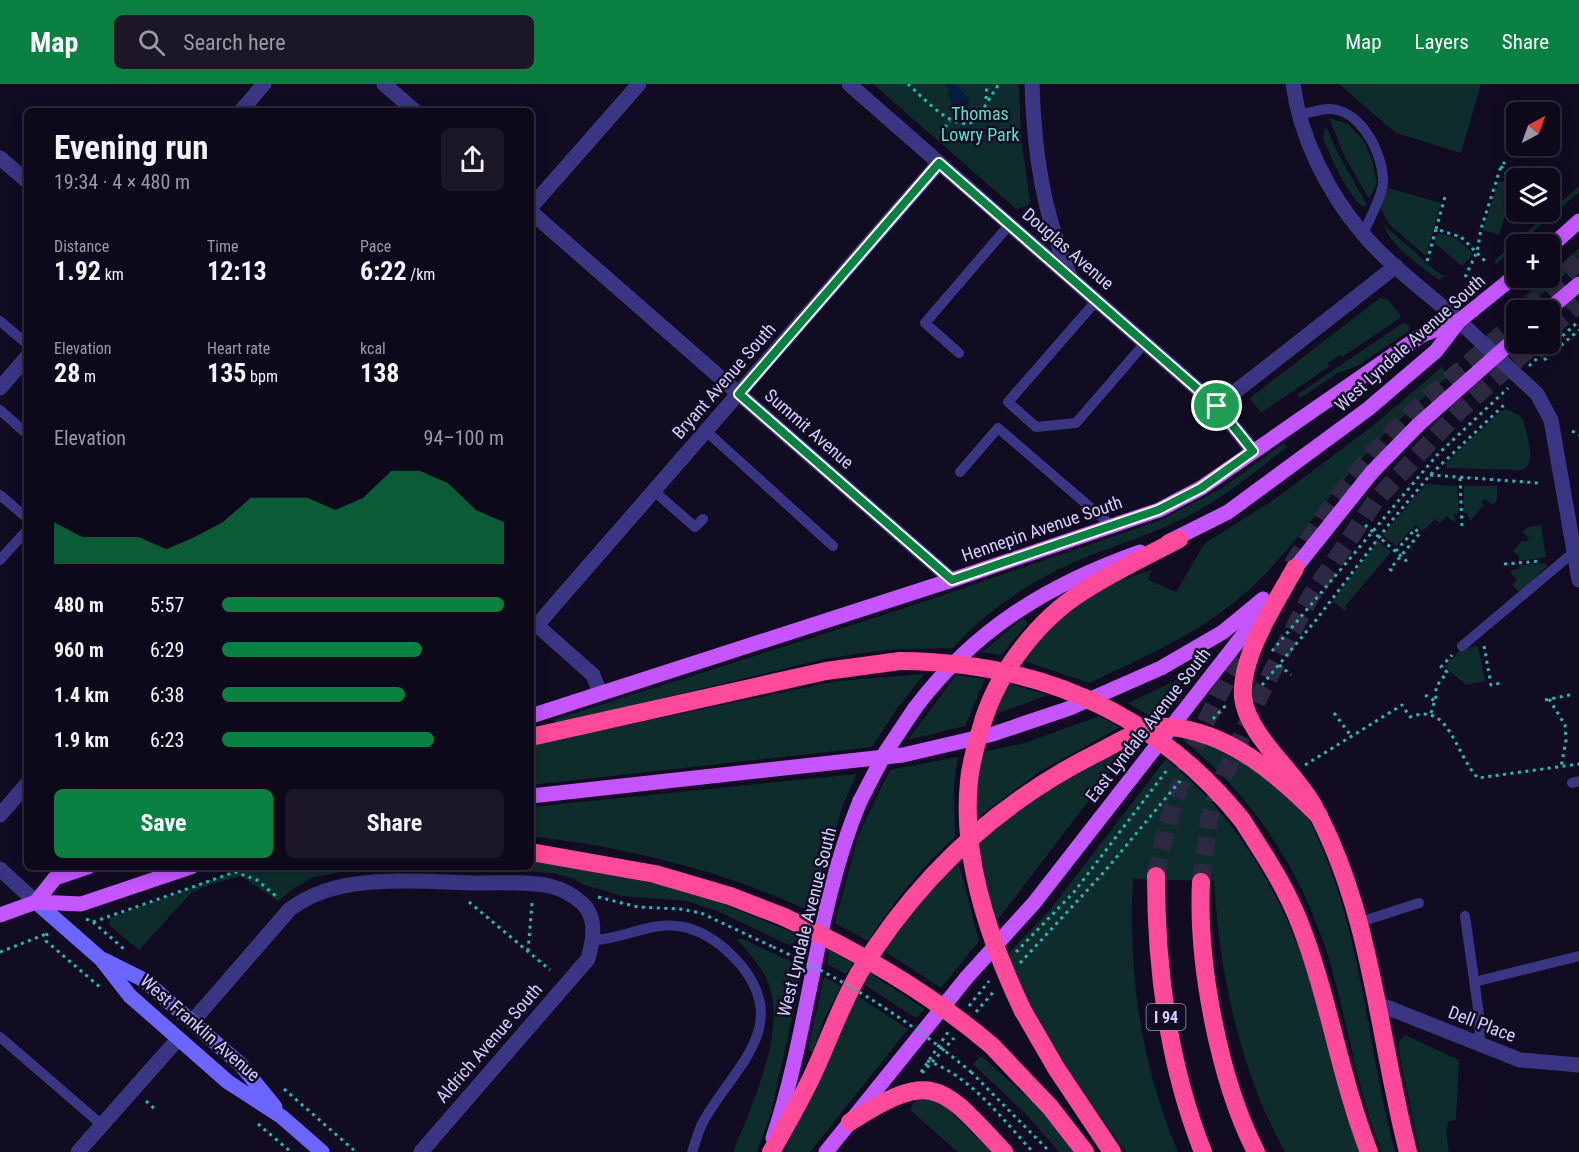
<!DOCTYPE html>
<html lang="en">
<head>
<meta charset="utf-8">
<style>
  :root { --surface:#0d091a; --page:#1b1727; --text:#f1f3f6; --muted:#9a9aa2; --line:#2d2a39; --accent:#0b8043 }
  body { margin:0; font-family:"Roboto Condensed",sans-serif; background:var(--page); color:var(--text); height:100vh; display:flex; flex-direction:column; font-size:22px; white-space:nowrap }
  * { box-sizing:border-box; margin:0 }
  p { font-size:20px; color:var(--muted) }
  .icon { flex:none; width:33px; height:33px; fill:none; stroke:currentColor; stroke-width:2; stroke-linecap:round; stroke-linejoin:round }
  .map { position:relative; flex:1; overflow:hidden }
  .side { position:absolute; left:24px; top:24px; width:510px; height:762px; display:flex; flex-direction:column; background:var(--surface); border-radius:9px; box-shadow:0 3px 15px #0003,0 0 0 2px var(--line) }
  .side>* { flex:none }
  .needle { width:39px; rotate:41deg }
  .buttons { position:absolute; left:1506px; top:18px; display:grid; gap:12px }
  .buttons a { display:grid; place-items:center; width:54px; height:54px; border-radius:9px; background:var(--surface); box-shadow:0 3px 15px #0003,0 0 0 2px var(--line); font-size:30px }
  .pin { position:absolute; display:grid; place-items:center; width:51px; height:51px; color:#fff; margin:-26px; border:3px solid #fff; border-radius:50%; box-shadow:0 2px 6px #0007 }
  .round { display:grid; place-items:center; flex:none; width:63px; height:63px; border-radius:9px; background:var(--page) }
  .overview { display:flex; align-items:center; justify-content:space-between; height:102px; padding:0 30px }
  h1 { font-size:33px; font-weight:700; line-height:45px }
  .figures { display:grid; grid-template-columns:repeat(3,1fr); gap:9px; height:102px; padding:6px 30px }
  .figures div { display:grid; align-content:center }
  .figures b { font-size:26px; font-weight:700 }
  .figures small { font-size:16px; font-weight:400 }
  .figures p { font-size:16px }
  .chart { height:168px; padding:12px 30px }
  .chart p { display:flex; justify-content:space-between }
  .chart svg { width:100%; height:108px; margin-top:6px; fill:var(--accent); opacity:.7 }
  .cta { display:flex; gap:12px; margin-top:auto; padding:12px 30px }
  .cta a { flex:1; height:69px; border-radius:9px; background:var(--accent); color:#fff; font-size:24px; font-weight:700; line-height:69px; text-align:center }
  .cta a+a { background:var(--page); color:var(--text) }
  ul { padding:0 30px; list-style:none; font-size:20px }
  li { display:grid; grid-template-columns:96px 72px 1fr; align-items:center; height:45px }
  li i { height:15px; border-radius:8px; background:var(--accent) }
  header { display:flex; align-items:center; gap:36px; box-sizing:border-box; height:84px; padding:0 30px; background:var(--accent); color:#fff }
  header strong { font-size:28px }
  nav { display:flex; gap:33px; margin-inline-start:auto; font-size:21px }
  .search { width:420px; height:54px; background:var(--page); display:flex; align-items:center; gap:15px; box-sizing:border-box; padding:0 21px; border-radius:9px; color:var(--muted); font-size:22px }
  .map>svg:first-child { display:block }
</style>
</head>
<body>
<header>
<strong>Map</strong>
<div class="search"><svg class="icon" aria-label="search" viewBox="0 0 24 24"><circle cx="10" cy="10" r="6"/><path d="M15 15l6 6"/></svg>Search here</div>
<nav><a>Map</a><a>Layers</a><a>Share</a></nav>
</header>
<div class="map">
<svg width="1579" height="1068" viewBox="0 0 1579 1068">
  <rect width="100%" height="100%" fill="#110c22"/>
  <g fill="#0f2c2c">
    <path d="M 873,0 L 1019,0 L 1021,54 L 1030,117 L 1028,122 L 1016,125 Z"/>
    <path d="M 1339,0 L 1481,0 L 1461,69 L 1396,49 Z"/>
    <path d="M 1329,34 L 1348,40 L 1364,57 L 1372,76 L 1377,99 L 1370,113 L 1368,113 L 1345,73 Z"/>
    <path d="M 1326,43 L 1338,70 L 1366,119 L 1364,123 C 1349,115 1329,70 1323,53 Z"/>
    <path d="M 1499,97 L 1514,102 L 1499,151 L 1483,146 Z"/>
    <path d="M 1579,102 L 1579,108 L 1496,180 L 1494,177 Z"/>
    <path d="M 1388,104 L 1441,119 L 1426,172 L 1389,140 L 1381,125 Z"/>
    <path d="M 1384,141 L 1437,188 L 1444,192 L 1440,196 C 1425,187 1387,158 1384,141 Z"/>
    <path d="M 1438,149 L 1456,154 L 1473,170 L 1462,182 L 1435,159 Z"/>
    <path d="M 1579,164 L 1579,178 L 1531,220 L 1524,212 L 1545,194 L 1550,194 L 1550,190 Z"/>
    <path d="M 1380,214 L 1388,216 L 1401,232 L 1400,234 L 1342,273 L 1340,271 L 1328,279 L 1330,282 L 1261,329 L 1250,314 Z"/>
    <path d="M 1403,239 L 1410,241 L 1409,247 L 1357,282 L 1338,289 L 1300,314 L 1298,310 Z"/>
    <path d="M 1442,283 L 1449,292 C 1415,320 1382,350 1354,384 C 1320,423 1291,466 1253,502 C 1205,547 1147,572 1089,599 L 1022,576 C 1036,561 1050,540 1067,527 C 1092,508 1122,494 1152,486 L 1148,496 L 1176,508 L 1205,459 L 1275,415 L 1370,344 Z"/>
    <path d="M 1506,325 L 1519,331 L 1523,336 C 1526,350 1538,379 1522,386 L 1447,384 L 1446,379 L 1501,327 Z"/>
    <path d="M 1284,359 L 1287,363 C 1256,387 1225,413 1190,431 C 1156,449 1119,460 1084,474 C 1037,493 986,526 953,564 L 885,566 L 824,575 L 556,640 L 553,636 L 893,528 L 1159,437 L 1221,405 Z"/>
    <path d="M 1426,400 L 1457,402 L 1459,429 L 1453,430 L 1456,437 L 1455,439 L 1447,432 L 1440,439 L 1435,435 L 1423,447 L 1415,441 L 1396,462 L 1383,451 Z"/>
    <path d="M 1464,402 L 1497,402 L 1497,416 L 1493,421 L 1485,415 L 1481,419 L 1484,421 L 1470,437 L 1467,429 L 1464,429 Z"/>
    <path d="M 1541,441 L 1546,473 L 1519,477 L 1519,472 L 1513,467 L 1523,456 L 1526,458 L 1529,454 L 1522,448 L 1528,443 Z"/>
    <path d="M 1378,457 L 1391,468 L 1345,522 L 1347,525 L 1345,527 L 1333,517 Z"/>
    <path d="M 1546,479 L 1547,482 L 1520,509 L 1512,501 L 1517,495 L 1510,489 L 1514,485 L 1519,485 L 1520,481 Z"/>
    <path d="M 1023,534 L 1028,539 L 1001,571 L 982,568 Z"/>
    <path d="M 1478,562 L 1485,597 L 1466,601 L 1445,583 L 1461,565 Z"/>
    <path d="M 924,590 L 896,626 L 872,663 L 531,701 L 531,661 L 837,597 Z"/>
    <path d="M 956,591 L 985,595 L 965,642 L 908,656 Z"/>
    <path d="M 1181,594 L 1184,597 L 1154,635 L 1128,619 Z"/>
    <path d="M 1006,599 L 1048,611 L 993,631 Z"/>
    <path d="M 1099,632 L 1120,643 L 1039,688 L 977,734 L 975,711 L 982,668 L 1025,659 Z"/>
    <path d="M 1186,651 C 1226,669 1267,689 1299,719 C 1308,727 1313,744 1318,755 C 1363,854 1367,964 1395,1068 L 1382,1068 C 1357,1006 1348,939 1329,875 C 1302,788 1254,713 1183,656 Z"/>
    <path d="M 1127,662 L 1129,664 L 996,838 L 989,816 L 979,755 L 1033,713 Z"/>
    <path d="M 958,673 L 954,700 L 955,753 C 921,784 893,818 868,857 L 835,839 L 858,752 L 890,686 Z"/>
    <path d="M 1166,675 C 1293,779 1318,919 1361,1068 L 1285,1068 C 1240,988 1219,887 1214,797 L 1133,795 C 1128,890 1141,981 1178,1068 L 1126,1068 L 1047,954 L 1007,871 L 1048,828 Z"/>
    <path d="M 857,690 L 843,720 L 813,829 C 724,786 628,764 531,752 L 531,723 Z"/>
    <path d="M 957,772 L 979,857 L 941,904 L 883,866 Z"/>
    <path d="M 531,775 L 668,802 L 711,815 L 806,854 L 804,868 L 715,826 L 686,817 L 622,812 L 582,800 L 573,794 L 552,789 L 481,784 L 397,784 L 342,788 L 314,793 L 294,804 L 278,817 L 241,792 L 211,800 L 191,809 L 139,866 L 109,841 L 110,834 L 246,783 L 531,783 Z"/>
    <path d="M 740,854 L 803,883 L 771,1029 L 757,1068 L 733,1068 C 751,1024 783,955 771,907 C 766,888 751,871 738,857 Z"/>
    <path d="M 830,866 L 853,879 L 846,890 L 827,880 Z"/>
    <path d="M 868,888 L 925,925 L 916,934 L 862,899 Z"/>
    <path d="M 824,893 L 841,902 L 823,937 L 813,968 L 808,966 Z"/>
    <path d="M 856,911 L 908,945 L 810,1068 L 785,1068 Z"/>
    <path d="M 1405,951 L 1459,976 L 1456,1036 L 1449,1037 L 1446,1047 L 1449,1068 L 1420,1068 L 1399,968 L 1399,958 Z"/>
    <path d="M 981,972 L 1041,1025 L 1078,1068 L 1059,1068 L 1025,1029 L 973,980 Z"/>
    <path d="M 916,1014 L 931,1014 L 946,1023 L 992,1068 L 958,1068 L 910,1026 Z"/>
  </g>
  <path fill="#071a40" d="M 953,0 L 959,4 L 969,15 L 967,29 L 956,28 L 947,9 Z"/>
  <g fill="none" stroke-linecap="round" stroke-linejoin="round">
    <path stroke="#071a40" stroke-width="5" d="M 948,0 L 951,3"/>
    <g stroke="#2e2943" stroke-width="18" stroke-dasharray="18 9" stroke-linecap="butt">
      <path d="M 1527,226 L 1579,177"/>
      <path d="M 1550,245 L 1579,219"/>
      <path d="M 1292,481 C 1329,420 1374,363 1427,315 C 1457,289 1487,264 1516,237"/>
      <path d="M 1156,792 C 1171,704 1209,624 1254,547"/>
      <path d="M 1201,798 L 1209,736 L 1220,701 L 1260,611 L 1310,513 L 1376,416 L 1459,327 L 1534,260"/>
    </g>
    <g stroke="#29b7b3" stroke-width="3" stroke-dasharray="3 4.5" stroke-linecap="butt">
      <path d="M 908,0 C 923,13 955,51 976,36 C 978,34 995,5 999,0"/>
      <path d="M 986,15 L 987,0"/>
      <path d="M 940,49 L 950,37"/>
      <path d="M 1501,82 L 1516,104"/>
      <path d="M 1532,128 L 1537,135"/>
      <path d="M 1436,145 L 1446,109"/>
      <path d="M 1427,177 L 1436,145 L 1461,153 L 1487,179"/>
      <path d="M 1465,193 L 1477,168 L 1481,145 L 1501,82 L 1505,78"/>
      <path d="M 1520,215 L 1527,223"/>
      <path d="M 1544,276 L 1579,246"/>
      <path d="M 1529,282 L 1579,237"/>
      <path d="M 1572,347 L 1579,351"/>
      <path d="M 1430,391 L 1539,399"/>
      <path d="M 1460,394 L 1462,443"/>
      <path d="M 1365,441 L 1410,480"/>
      <path d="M 1504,480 L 1541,477"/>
      <path d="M 1392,487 L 1390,485 L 1420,449 L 1415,445 L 1396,467"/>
      <path d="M 1484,562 L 1491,601 L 1501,599"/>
      <path d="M 1272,567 L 1437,371 L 1508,304"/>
      <path d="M 1279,581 L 1291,591"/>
      <path d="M 1262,601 L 1316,536 L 1393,435 L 1430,391 L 1505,320"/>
      <path d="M 1425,611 L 1435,617"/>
      <path d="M 1549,615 L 1565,641 L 1566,656 L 1561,683"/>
      <path d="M 1545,616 L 1574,610"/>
      <path d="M 1334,629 L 1351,652"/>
      <path d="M 1431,629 L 1436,612 L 1436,603 L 1447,588 L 1441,583 L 1452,571"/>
      <path d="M 1213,635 L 1227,620"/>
      <path d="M 1305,681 L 1402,621 L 1410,633 C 1450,617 1455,671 1478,694 L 1579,680"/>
      <path d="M 598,813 L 638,823 L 680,825 L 701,829 L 773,863"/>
      <path d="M 469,818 L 550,886"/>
      <path d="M 86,835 L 93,838 L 125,866"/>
      <path d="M 93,838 L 235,788 L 257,796 L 277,813"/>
      <path d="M 47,849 L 46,857 L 101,904"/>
      <path d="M 528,867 L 532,819"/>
      <path d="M 0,868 L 46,850"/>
      <path d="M 1016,868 L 1074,808 L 1167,686"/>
      <path d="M 1020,879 L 1104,788 L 1180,697"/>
      <path d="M 969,922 L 989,897"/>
      <path d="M 976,928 L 995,906"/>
      <path d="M 927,977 C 970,991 1003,1036 1033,1068"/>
      <path d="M 921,988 L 948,948"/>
      <path d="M 971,988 L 1050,1068"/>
      <path d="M 922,989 L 954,954"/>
      <path d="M 284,1005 L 356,1068"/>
      <path d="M 146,1017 L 157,1027"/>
      <path d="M 258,1040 L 291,1068"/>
    </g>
    <g stroke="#3b3683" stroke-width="10">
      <path d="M 1300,31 C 1308,29 1318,26 1327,25 C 1360,23 1384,70 1383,99 C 1382,114 1369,135 1363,150"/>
      <path d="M 1097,216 L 1008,318 L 1036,343 L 1076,339 L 1145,259"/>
      <path d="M 0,237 L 27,260"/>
      <path d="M 959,269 L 925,239 L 1010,140"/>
      <path d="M 0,326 L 27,350"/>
      <path d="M 706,347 L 833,462"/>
      <path d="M 960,388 L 998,344 L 1112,442"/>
      <path d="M 654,407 L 695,443 L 703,435"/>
      <path d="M 0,411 L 27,434"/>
      <path d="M 0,476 L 27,446"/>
      <path d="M 1462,562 L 1574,468 L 1579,467"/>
      <path d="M 1572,699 L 1579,697"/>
      <path d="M 1465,832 L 1479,931 L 1480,961"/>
      <path d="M 1360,838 L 1419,819"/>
      <path d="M 594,856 C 626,855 650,836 684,843 C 706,848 726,864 740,880 C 793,943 732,985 703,1038 C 698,1047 696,1058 692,1068"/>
      <path d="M 1474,898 L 1579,872"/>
      <path d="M 0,953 L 102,1041"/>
    </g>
    <g stroke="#3b3683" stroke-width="15">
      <path d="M 384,0 L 415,27"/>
      <path d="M 1032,0 C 1034,67 1043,130 1070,192"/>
      <path d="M 1293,0 C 1300,53 1328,109 1363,150 C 1390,182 1427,208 1459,237"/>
      <path d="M 241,27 L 264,0"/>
      <path d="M 0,74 L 27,97"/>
      <path d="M 531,123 L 639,0"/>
      <path d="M 531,128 L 952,496"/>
      <path d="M 0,304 L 27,273"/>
      <path d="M 1217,322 L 1396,182"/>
      <path d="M 531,536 L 593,591 L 600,609"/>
      <path d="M 537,541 L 939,79"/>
      <path d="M 0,731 L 27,700"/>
      <path d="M 1376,919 L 1520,976 L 1579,981"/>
      <path d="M 192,938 L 290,825 C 304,815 318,808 335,804 C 373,793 436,798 477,799 C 501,799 526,797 550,802 C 562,805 573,811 582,819 C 598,834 593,857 588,875 L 421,1068"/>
      <path d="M 78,1068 L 178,955"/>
    </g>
    <g stroke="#3b3683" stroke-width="15">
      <path d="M 849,0 L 1217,322 L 1253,367"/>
      <path d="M 1459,237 L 1537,310 L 1551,336 L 1579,496"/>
      <path d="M 0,785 L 36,818"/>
    </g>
    <g stroke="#6d65ff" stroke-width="15">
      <path d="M 36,818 L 101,875 L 130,912 L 228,998 L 282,1033 L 322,1068"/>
      <path d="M 104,876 L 144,896 L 241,981 L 275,1023"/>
    </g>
    <g stroke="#c455ff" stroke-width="15">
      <path d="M 1550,163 L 1579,137"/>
      <path d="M 1548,226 L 1579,200"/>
      <path d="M 1168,458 L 1228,428 L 1368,325 L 1436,267 L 1459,237 L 1516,191"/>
      <path d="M 1288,493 L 1372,388 L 1418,341 L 1516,254"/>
      <path d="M 915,624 C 975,545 1047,501 1140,468"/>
      <path d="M 531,632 L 952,496 L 1159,426 L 1201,404 L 1422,251 L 1459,237"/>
      <path d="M 531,712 L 903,671 L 993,650 L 1070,624 L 1161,584 L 1223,548 L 1263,515"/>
      <path d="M 36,818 L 55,794 L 88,783"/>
      <path d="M 0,831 L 36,818 L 81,820 L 191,783"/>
      <path d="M 773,1054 C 810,944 815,825 860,717"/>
      <path d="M 826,1068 L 967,893 L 1034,819 L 1268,519"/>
    </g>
    <g stroke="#ff499b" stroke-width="18">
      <path d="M 1295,484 C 1275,520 1240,572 1243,613 C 1247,652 1296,688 1314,723 C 1372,830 1378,952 1408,1068"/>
      <path d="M 984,634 C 1000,586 1038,536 1082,508 C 1113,488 1147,472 1179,455"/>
      <path d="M 531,653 L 826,587 L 900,577"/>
      <path d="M 1242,736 C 1263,769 1286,803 1300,840 C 1329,914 1340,994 1369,1068"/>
      <path d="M 531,768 L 655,790 L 730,812 L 784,833"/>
      <path d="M 1156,792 C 1156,887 1168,980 1203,1068"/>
      <path d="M 1201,798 C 1197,879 1219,996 1256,1068"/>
      <path d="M 1023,927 L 1056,984 L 1112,1068"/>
      <path d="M 992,962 L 1050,1023 L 1085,1068"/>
      <path d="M 850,1038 C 934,984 942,1002 1004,1068"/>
      <path d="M 771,1068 C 786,1042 801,1016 814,988 C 829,955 841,921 859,889 C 918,793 998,718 1099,668 C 1120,657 1145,641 1170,643 C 1229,648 1280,692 1319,732"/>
    </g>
    <path stroke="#29b7b3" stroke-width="3" stroke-dasharray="3 4.5" stroke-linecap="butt" d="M 773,863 C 846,896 910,937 971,988"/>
    <path stroke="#c455ff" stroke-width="15" d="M 860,717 L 885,669 L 915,624"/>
    <g stroke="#ff499b" stroke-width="18">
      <path d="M 900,577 C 1038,578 1154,627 1242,736"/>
      <path d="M 984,634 C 978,654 971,675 969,697 C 961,774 990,858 1023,927"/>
      <path d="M 784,833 C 859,868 929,908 992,962"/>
    </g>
  </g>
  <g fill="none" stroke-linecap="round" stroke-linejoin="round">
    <defs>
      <path id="route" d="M 939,79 L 1217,322 L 1253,367 L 1201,404 L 1158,426 L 952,496 L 739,310 Z"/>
    </defs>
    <use href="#route" stroke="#fff" stroke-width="12"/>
    <use href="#route" stroke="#0b8043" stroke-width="8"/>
  </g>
  <g text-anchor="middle" stroke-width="5" stroke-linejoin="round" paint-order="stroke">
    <rect fill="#110c22" stroke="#9a94bd" stroke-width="1.5" x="1146.5" y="920" width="39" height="26" rx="4.5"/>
    <g font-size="16" font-weight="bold" fill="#d5ceff">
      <text x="1166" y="939">I 94</text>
    </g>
    <g font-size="18" fill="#55e3c4" stroke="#110c22">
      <text x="980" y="36">Thomas<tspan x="980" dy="21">Lowry Park</tspan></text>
    </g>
    <g font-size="18" fill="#d5ceff" stroke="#110c22">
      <text transform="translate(1068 165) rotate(41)" y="6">Douglas Avenue</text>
      <text transform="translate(1410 259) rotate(-42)" y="6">West Lyndale Avenue South</text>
      <text transform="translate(724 297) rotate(-49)" y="6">Bryant Avenue South</text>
      <text transform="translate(809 345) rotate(41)" y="6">Summit Avenue</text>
      <text transform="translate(1042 445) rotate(-19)" y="6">Hennepin Avenue South</text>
      <text transform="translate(1148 641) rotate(-52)" y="6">East Lyndale Avenue South</text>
      <text transform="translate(807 838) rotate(-76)" y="6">West Lyndale Avenue South</text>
      <text transform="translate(1482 940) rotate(21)" y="6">Dell Place</text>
      <text transform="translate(200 944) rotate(41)" y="6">West Franklin Avenue</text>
      <text transform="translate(489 959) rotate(-49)" y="6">Aldrich Avenue South</text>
    </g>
  </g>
</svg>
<div class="buttons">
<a><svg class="needle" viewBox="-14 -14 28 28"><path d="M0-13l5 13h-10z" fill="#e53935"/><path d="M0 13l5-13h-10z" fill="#9a9aa2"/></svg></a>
<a><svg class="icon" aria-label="layers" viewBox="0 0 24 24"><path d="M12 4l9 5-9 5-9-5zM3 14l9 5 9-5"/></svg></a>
<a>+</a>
<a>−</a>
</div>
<div class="pin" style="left:1217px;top:322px;background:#1e9e55"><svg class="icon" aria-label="arrive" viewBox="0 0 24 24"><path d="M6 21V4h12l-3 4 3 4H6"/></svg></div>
<section class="side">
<div class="overview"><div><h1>Evening run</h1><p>19:34 · 4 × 480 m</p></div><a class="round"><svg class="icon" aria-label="share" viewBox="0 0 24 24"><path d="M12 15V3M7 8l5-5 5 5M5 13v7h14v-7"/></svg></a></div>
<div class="figures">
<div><p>Distance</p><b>1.92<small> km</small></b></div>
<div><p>Time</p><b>12:13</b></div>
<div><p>Pace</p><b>6:22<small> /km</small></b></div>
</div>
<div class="figures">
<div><p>Elevation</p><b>28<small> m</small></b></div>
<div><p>Heart rate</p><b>135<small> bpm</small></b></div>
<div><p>kcal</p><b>138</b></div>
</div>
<div class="chart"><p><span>Elevation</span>94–100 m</p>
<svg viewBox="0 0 160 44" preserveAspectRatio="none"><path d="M0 44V27L10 33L20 33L30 33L40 38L50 33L60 27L70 17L80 17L90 17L100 22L110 17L120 6L130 6L140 11L150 22L160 27V44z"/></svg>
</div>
<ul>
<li><b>480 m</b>5:57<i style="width:100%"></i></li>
<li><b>960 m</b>6:29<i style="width:71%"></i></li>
<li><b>1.4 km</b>6:38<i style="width:65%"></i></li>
<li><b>1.9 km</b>6:23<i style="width:75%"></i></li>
</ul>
<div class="cta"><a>Save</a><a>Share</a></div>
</section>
</div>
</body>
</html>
